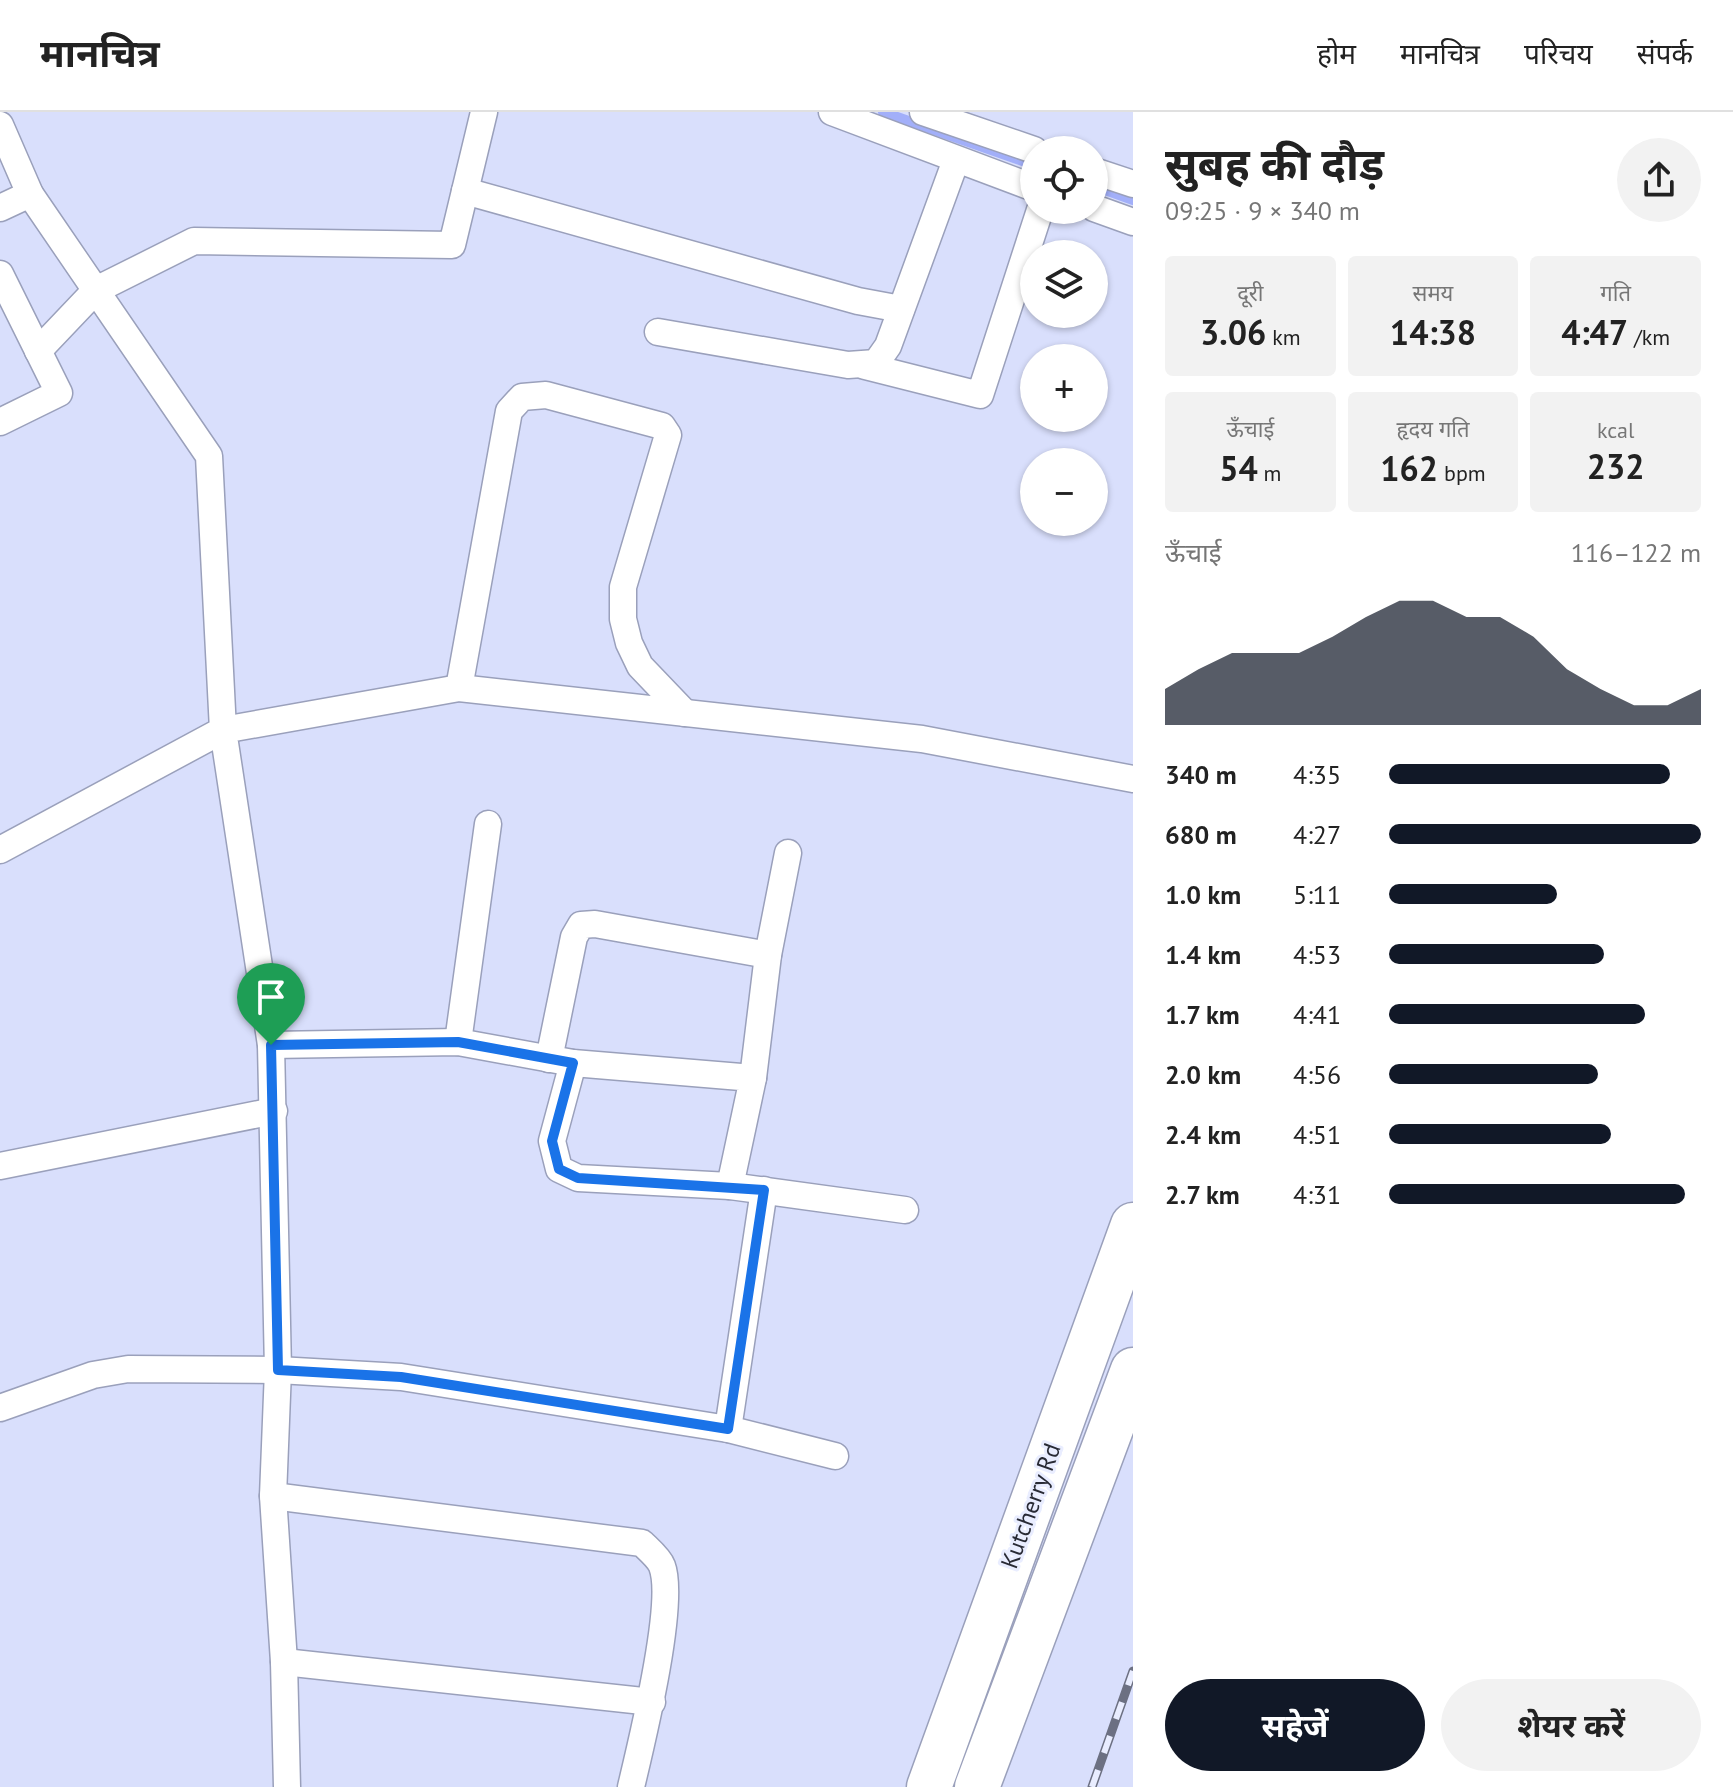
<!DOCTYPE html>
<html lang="hi">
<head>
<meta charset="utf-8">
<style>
  :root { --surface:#fff; --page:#f2f2f2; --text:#222; --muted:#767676; --line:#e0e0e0; --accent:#111827 }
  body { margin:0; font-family:"PT Sans","Noto Sans Devanagari",sans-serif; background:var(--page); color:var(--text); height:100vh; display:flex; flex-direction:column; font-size:30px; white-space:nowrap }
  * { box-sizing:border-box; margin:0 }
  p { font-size:26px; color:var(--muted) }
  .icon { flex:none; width:44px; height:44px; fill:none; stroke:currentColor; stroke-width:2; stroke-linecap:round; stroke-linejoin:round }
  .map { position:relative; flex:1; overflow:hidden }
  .panel { display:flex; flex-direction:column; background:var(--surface); width:600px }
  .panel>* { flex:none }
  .tools { position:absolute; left:1020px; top:24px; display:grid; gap:16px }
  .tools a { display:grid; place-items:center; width:88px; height:88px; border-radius:50%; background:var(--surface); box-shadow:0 2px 6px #0004; font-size:40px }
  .pin { position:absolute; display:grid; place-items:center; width:68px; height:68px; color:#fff; margin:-82px -34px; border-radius:50% 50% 50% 0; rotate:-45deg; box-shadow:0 0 8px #0007 }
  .pin .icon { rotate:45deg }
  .round { display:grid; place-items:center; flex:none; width:84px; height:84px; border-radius:42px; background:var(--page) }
  .headline { display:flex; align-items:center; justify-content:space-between; height:136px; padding:0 32px }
  h1 { font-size:44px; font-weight:700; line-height:60px }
  .stats { display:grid; grid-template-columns:repeat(3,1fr); gap:12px; height:136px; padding:8px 32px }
  .stats div { display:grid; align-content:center; border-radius:8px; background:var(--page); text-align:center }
  .stats b { font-size:34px; font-weight:700 }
  .stats small { font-size:22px; font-weight:400 }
  .stats p { font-size:22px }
  .chart { height:224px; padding:16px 32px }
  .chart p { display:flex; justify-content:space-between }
  .chart svg { width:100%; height:144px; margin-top:8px; fill:var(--accent); opacity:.7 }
  .button { display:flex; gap:16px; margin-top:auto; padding:16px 32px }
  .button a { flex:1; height:92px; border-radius:48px; background:var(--accent); color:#fff; font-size:32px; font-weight:700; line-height:92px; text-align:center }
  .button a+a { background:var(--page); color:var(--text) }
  ul { padding:0 32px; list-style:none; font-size:26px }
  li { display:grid; grid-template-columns:128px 96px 1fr; align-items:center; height:60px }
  li i { height:20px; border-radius:10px; background:var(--accent) }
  header { display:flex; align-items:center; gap:48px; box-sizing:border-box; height:112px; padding:0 40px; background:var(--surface); border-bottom:2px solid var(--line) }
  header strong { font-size:38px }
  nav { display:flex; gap:44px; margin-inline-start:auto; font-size:28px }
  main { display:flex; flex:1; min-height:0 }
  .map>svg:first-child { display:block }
</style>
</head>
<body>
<header>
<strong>मानचित्र</strong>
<nav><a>होम</a><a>मानचित्र</a><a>परिचय</a><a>संपर्क</a></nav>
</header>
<main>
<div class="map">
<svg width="1133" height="1675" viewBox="0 0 1133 1675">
  <rect width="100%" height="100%" fill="#d9dffc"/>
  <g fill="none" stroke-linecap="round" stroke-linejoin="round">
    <g stroke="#a2aff9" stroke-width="10">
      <path d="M 883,0 L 1034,53"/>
      <path d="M 1094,74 L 1133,88"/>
    </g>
    <defs>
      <g id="street">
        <path d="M 832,0 L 1034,76"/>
        <path d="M 923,0 L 1034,38"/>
        <path d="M 0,13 L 30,82 L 209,344 L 223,618 L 0,738"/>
        <path d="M 1094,59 L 1133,72"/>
        <path d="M 465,79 L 858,189 L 901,197"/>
        <path d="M 0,96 L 30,82"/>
        <path d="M 1094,96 L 1133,110"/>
        <path d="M 0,162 L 59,281 L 0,310"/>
        <path d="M 658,220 L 848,253 L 876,251 L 888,234 L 956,48"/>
        <path d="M 38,239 L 96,178 L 194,129 L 452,133 L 484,0"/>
        <path d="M 865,254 L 980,283 L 1040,98"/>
        <path d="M 459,576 L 509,299 L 522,285 L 546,283 L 662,314 L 668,323 L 623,475 L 623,507 L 629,531 L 640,554 L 685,601"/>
        <path d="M 458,930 L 488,712"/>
        <path d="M 271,933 L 458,930 L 573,951 L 753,966 L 730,1074"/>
        <path d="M 549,947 L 574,825 L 581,813 L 595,812 L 768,843"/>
        <path d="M 573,951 L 552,1029 L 559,1057 L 578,1066 L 730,1074 L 905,1098"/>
        <path d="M 753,966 L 768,843 L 788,741"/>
        <path d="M 0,1054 L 274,999"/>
        <path d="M 0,1296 L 93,1263 L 128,1257 L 278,1258 L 401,1265 L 728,1317 L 835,1344"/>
        <path d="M 728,1317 L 764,1078"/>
        <path d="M 273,1384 L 642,1431 C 648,1437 659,1446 662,1454 C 676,1491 641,1633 631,1675"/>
        <path d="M 284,1550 L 652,1590"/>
        <path d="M 287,1675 L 284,1550 L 273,1384 L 278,1258 L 271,933 L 223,618 L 459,576 L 922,627 L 1133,667"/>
      </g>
      <g id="highway">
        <path d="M 929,1675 L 1133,1113"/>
        <path d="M 977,1675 L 1133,1258"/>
      </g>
    </defs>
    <use href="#street" stroke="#9aa0bb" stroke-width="29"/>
    <use href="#highway" stroke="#9aa0bb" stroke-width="47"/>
    <use href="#street" stroke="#fff" stroke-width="26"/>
    <use href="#highway" stroke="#fff" stroke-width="44"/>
    <defs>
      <path id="rail" d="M 1092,1675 L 1133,1559"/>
    </defs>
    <use href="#rail" stroke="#6c7082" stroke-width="9"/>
    <use href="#rail" stroke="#e9edff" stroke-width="6" stroke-dasharray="18" stroke-linecap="butt"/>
  </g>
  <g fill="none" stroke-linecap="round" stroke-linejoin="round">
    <defs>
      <path id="route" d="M 458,930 L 573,951 L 552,1029 L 559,1057 L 578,1066 L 764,1078 L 728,1317 L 401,1265 L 278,1258 L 271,933 Z"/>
    </defs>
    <use href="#route" stroke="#fff" stroke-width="16"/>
    <use href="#route" stroke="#1a73e8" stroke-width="10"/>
  </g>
  <g text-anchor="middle" stroke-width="6" stroke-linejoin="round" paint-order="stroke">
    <g font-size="24" fill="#282a35" stroke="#e9edff">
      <text transform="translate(1031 1394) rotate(-70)" y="8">Kutcherry Rd</text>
    </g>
  </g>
</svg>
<div class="tools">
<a><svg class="icon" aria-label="locate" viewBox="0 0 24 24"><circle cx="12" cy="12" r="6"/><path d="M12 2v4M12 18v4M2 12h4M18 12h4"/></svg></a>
<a><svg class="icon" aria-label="layers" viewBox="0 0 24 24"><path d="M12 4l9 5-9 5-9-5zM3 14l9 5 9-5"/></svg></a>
<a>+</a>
<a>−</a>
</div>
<div class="pin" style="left:271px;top:933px;background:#1e9e55"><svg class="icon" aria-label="arrive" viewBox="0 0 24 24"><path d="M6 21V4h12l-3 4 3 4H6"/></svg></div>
</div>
<section class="panel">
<div class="headline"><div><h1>सुबह की दौड़</h1><p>09:25 · 9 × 340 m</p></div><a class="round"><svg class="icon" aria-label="share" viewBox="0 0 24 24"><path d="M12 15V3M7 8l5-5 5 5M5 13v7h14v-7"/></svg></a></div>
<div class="stats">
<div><p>दूरी</p><b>3.06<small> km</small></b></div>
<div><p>समय</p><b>14:38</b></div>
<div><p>गति</p><b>4:47<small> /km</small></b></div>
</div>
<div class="stats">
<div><p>ऊँचाई</p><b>54<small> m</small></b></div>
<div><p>हृदय गति</p><b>162<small> bpm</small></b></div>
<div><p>kcal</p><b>232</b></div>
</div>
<div class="chart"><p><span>ऊँचाई</span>116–122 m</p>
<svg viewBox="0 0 160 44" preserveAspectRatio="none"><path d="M0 44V33L10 27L20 22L30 22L40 22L50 17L60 11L70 6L80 6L90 11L100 11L110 17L120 27L130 33L140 38L150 38L160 33V44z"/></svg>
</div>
<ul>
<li><b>340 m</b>4:35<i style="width:90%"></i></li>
<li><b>680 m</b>4:27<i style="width:100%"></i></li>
<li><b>1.0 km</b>5:11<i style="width:54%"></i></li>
<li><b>1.4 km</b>4:53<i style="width:69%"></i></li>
<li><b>1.7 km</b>4:41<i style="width:82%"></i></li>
<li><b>2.0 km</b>4:56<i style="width:67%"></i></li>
<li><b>2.4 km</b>4:51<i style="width:71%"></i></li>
<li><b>2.7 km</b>4:31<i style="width:95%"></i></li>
</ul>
<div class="button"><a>सहेजें</a><a>शेयर करें</a></div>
</section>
</main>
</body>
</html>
